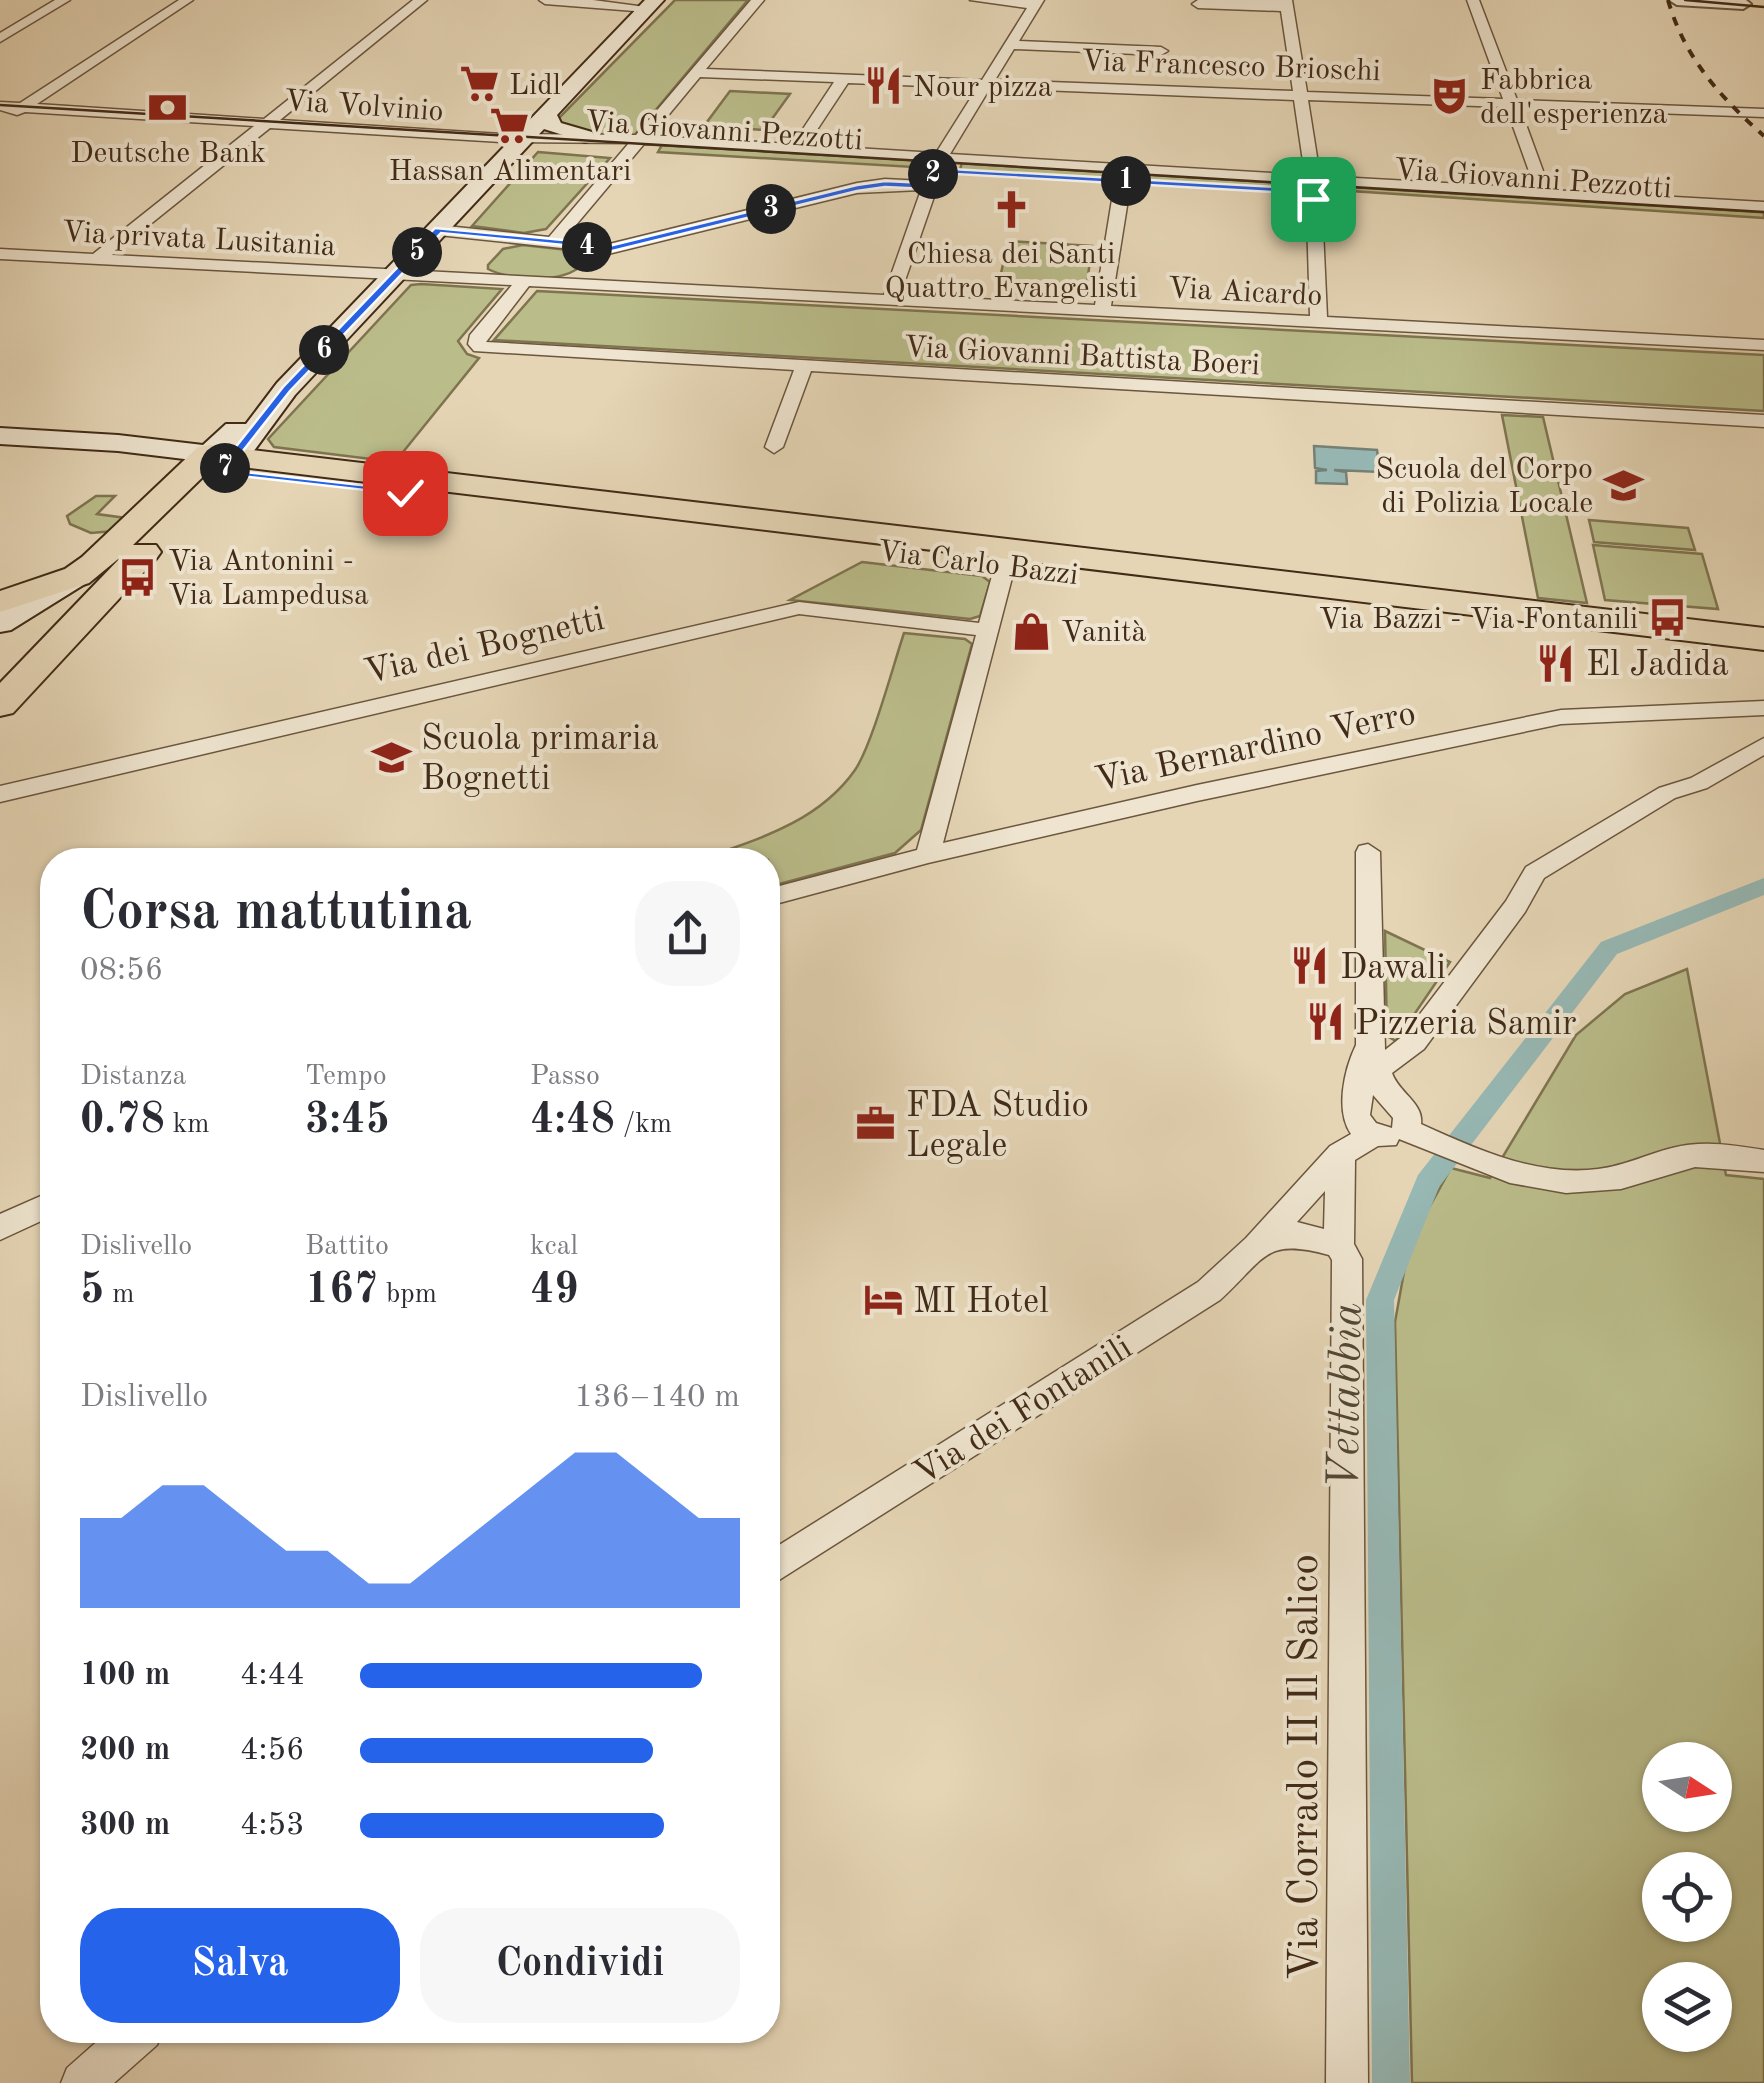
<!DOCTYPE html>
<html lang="it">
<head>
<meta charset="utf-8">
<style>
  :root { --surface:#fff; --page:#f7f7f7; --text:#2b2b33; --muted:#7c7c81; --accent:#2563eb }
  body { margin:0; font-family:"Old Standard TT",serif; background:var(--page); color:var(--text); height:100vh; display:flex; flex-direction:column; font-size:38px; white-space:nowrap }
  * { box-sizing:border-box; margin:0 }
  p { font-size:32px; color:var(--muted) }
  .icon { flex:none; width:55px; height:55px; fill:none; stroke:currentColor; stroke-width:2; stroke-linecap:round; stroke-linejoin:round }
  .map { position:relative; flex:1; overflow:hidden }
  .panel { position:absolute; left:40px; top:848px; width:740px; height:1195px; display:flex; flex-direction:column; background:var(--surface); border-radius:40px; box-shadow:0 2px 8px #0004 }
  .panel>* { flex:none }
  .needle { width:65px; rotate:102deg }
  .tools { position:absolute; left:1642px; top:1742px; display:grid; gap:20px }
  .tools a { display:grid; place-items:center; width:90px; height:90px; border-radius:50%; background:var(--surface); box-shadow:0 2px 8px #0004; font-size:50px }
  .pin { position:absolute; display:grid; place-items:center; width:85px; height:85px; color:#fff; margin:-42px; border-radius:20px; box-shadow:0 5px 15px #0006 }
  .km { position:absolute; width:50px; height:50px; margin:-25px; border-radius:50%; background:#222; color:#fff; font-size:28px; line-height:50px; text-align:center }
  .round { display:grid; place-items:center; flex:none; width:105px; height:105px; border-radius:40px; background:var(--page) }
  .headline { display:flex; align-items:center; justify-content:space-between; height:170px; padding:0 40px }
  h1 { font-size:55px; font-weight:600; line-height:75px }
  .figures { display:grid; grid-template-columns:repeat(3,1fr); gap:15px; height:170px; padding:10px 40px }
  .figures div { display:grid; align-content:center }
  .figures b { font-size:42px; font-weight:600 }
  .figures small { font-size:28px; font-weight:400 }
  .figures p { font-size:28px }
  .chart { height:280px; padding:20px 40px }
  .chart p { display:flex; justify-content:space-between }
  .chart svg { width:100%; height:180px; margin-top:10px; fill:var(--accent); opacity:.7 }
  .action { display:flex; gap:20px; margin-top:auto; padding:20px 40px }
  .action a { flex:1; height:115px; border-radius:40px; background:var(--accent); color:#fff; font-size:40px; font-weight:600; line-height:115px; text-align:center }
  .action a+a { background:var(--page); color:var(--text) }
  ul { padding:0 40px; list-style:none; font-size:32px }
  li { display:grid; grid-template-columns:160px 120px 1fr; align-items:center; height:75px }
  li i { height:25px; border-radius:12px; background:var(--accent) }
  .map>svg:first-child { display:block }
</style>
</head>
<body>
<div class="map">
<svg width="1764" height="2083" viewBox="0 0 1764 2083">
  <rect width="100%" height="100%" fill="#e5d5b5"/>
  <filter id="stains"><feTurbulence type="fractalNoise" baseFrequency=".002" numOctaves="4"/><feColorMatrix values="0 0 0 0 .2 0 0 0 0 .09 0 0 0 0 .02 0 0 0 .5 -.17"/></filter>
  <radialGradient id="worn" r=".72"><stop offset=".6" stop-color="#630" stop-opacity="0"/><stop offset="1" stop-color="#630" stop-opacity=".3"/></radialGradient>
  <g fill="#babc8a" stroke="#7e7450" stroke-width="2.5" fill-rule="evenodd">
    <path d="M 675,0 L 748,0 L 633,137 L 563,132 L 554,123 Z"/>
    <path d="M 730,91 L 790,94 L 764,130 L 704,126 Z"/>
    <path d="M 663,143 L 915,158 L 913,167 L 658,152 Z"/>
    <path d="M 538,152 L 610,158 L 546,229 L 524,233 L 472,226 Z"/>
    <path d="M 962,162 L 1293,183 L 1294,189 L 960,170 Z"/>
    <path d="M 1336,184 L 1764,209 L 1764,218 L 1336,190 Z"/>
    <path d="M 1008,241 L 1092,246 L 1085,298 L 997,292 Z"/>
    <path d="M 523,245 L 568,250 L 583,259 L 583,264 C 564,284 511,281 488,269 L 488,265 L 503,249 Z"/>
    <path d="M 421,284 L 502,289 L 458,341 L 467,354 L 479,358 L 395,462 L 274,447 L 268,439 L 411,285 Z"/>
    <path d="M 537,291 L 1764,355 L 1764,411 L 494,340 Z"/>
    <path d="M 1502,415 L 1543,417 L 1587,603 L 1538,598 Z"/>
    <path d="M 96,496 L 115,496 L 97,514 L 126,518 L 114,531 L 91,533 L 70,524 L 67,516 Z"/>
    <path d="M 1589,520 L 1688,528 L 1695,550 L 1594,542 Z"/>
    <path d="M 1593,545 L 1702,554 L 1718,609 L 1605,600 Z"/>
    <path d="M 862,562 L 982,576 L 990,582 L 980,616 L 970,619 L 790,600 Z"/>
    <path d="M 904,633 L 965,639 L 972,644 L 921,830 L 895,853 L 768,887 L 768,860 L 698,860 C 755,840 818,823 855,770 C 872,745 893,666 904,633 Z"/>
    <path d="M 1385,931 L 1450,962 L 1396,1041 L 1387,1036 Z"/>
    <path d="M 1687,969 L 1726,1175 L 1764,1179 L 1764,2083 L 1412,2083 L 1395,1322 L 1409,1244 L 1451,1168 L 1490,1178 L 1576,1035 L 1625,994 ZM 1660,1760 L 1715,1760 L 1715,1815 L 1660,1815 ZM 1660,1870 L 1715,1870 L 1715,1925 L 1660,1925 ZM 1660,1980 L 1715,1980 L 1715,2035 L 1660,2035 Z"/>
  </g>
  <path fill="#97b8b4" stroke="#758075" stroke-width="2.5" d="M 1314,446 L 1377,450 L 1380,472 L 1334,470 L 1346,472 L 1347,484 L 1316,483 L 1316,471 L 1327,470 L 1315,468 Z"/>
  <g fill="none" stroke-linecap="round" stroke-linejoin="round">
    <path fill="#97b8b4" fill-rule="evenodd" d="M 1764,878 L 1764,895 L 1617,954 L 1439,1187 L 1394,1300 L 1410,2083 L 1372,2083 L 1366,1300 L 1418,1175 L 1601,942 Z"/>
    <defs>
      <g id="minor">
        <path d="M 55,0 L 70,0 L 0,42 L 0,33 Z"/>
        <path d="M 179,0 L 193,0 L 37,104 L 264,119 L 413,0 L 427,0 L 280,120 L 501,134 L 636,135 L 751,0 L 764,0 L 706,69 L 982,80 L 1027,8 L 970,0 L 1044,0 L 1019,41 L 1161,47 L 1168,51 L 1161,55 L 1014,49 L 995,80 L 1293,91 L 1281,11 L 1198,8 L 1192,4 L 1198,0 L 1292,0 L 1307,92 L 1503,99 L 1467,0 L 1479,0 L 1517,100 L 1764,109 L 1764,117 L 1520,108 L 1550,190 L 1764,202 L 1764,212 L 1321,185 L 1327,317 L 1764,340 L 1764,350 L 529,286 L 486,342 L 1764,415 L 1764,427 L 811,371 L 783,447 L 774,453 L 765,447 L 794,370 L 474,351 L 468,344 L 470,335 L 512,285 L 0,259 L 0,249 L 93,254 L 254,126 L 25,112 L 17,115 L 0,110 L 0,102 L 20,103 ZM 700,77 L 834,82 L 793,144 L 651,136 ZM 848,83 L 977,88 L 936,153 L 807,145 ZM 990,88 L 1294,100 L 1305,175 L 950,154 ZM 1308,100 L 1506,107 L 1535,188 L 1320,176 ZM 270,128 L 501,142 L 629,143 L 549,237 L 438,225 L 430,230 L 438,235 L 571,249 L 596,257 L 857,193 L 921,190 L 884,295 L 112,255 ZM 644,144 L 931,161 L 924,181 L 885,179 L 857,183 L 597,247 L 565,238 ZM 946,162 L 1306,184 L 1310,316 L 1111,306 L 1131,181 L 1123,176 L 1115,181 L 1095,305 L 900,295 Z"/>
        <path d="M 539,0 L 593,0 L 653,8 L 647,12 L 545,4 Z"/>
        <path d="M 1010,541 L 1020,547 L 943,843 L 1197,785 L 1561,710 L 1764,701 L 1764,715 L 1561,724 L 1197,801 L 928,863 L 768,906 L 768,889 L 917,850 L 976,635 L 799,614 L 0,802 L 0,786 L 799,602 L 979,623 L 1000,547 Z"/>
        <path d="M 1764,738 L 1764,755 L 1707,788 L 1675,798 L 1544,878 L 1525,912 L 1424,1049 L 1392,1073 C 1399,1093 1424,1103 1421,1124 C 1476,1149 1537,1177 1598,1169 C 1625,1166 1647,1154 1672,1148 C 1702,1140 1734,1145 1764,1150 L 1764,1172 L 1695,1167 L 1621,1189 L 1566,1193 L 1510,1183 L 1399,1139 L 1396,1145 L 1378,1146 L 1355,1160 L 1354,1244 L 1362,1259 L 1368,2083 L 1326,2083 L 1332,1260 L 1329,1255 C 1264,1237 1266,1258 1220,1300 L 768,1587 L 768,1552 L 1198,1282 L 1246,1238 L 1330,1146 L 1351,1134 C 1335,1111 1344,1070 1356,1045 L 1356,852 L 1359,846 L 1368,844 L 1380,852 L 1385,1050 L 1404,1035 L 1506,901 L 1526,867 L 1659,788 L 1691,778 ZM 1373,1095 L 1393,1118 L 1392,1128 L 1376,1123 L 1370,1115 ZM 1325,1191 L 1324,1229 L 1297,1222 Z"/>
        <path d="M 52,1191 L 52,1216 L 0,1240 L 0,1214 Z"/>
        <path d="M 110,2030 L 163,2030 L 157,2045 L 114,2083 L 61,2083 L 67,2068 Z"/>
      </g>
      <path id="tertiary" d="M 1669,0 L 1746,0 L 1751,4 L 1743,9 L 1677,5 Z"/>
      <g id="secondary">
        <path d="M 645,0 L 664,0 L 557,115 L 561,123 L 592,132 L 595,136 L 592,140 L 585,142 L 544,129 L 295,395 L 245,463 L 235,465 L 221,457 L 209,462 L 118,451 L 0,444 L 0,428 L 118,435 L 203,445 L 226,424 L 246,424 L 277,383 Z"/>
        <path d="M 77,567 L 88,570 L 92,576 L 88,582 L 11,630 L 0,632 L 0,610 Z"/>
      </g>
      <path id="primary" d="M 209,445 L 1764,628 L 1764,650 L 216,464 L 133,545 L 156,545 L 161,552 L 156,559 L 13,713 L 0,716 L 0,683 L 123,555 L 89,583 L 0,612 L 0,591 L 65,569 L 82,557 L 198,447 Z"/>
    </defs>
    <use href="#minor" stroke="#6b563e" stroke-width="3"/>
    <use href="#tertiary" stroke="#6b563e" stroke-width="4"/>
    <use href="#secondary" stroke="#422b17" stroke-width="4"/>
    <use href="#primary" stroke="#422b17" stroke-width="4"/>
    <use href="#minor" fill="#eee4cf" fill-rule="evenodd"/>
    <use href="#tertiary" fill="#eee4cf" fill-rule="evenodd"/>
    <use href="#secondary" fill="#eee4cf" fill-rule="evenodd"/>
    <use href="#primary" fill="#e5d5b5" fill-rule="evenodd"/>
    <g stroke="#422b17" stroke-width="2.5">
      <path d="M 1685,0 L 1764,7"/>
      <path d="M 0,105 L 1764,212"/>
    </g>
    <path stroke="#422b17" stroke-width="4" stroke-dasharray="9 9" stroke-linecap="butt" d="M 1668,0 C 1684,57 1720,97 1764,136"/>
  </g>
  <path fill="#2563eb" stroke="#fff" stroke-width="2.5" d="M 934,168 L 1313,189 L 1318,199 L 1310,201 L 1309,194 L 937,173 L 928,189 L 885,187 L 857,191 L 596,255 L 573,246 L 441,233 L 290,391 L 228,470 L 405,490 L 409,495 L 215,473 L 283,387 L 435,228 L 574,241 L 597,249 L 857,185 L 885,181 L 925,183 Z"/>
  <defs>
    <symbol id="supermarket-bare" viewBox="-9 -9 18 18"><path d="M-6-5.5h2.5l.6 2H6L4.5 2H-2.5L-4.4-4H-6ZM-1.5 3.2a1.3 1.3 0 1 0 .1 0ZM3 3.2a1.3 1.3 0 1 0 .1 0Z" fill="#8f2418" stroke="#eee4cf" stroke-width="2.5" paint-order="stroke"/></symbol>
    <symbol id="restaurant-bare" viewBox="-9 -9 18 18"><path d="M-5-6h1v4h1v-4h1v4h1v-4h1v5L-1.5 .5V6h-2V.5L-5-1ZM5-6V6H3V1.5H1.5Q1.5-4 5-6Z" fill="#8f2418" stroke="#eee4cf" stroke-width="2.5" paint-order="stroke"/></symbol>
    <symbol id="theatre-bare" viewBox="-9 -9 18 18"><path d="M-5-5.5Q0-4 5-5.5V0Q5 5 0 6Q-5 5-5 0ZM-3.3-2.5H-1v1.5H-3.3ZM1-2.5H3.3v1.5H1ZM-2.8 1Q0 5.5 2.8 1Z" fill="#8f2418" stroke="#eee4cf" stroke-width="2.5" paint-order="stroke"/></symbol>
    <symbol id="bank-bare" viewBox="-9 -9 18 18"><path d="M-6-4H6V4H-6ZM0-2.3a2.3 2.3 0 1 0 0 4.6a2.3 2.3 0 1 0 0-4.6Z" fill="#8f2418" stroke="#eee4cf" stroke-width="2.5" paint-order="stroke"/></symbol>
    <symbol id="church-bare" viewBox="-9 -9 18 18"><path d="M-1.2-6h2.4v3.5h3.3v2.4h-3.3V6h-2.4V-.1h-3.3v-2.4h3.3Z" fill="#8f2418" stroke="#eee4cf" stroke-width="2.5" paint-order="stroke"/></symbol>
    <symbol id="school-bare" viewBox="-9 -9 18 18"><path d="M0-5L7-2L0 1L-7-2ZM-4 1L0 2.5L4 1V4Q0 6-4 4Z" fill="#8f2418" stroke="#eee4cf" stroke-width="2.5" paint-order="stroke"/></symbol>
    <symbol id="bus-bare" viewBox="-9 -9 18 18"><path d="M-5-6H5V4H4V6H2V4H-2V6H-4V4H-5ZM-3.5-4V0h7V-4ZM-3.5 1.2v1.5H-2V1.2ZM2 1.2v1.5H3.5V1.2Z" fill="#8f2418" stroke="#eee4cf" stroke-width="2.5" paint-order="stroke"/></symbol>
    <symbol id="shop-bare" viewBox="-9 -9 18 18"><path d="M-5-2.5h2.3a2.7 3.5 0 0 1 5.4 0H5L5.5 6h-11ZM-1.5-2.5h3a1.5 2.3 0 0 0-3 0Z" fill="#8f2418" stroke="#eee4cf" stroke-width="2.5" paint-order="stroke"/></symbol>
    <symbol id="office-bare" viewBox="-9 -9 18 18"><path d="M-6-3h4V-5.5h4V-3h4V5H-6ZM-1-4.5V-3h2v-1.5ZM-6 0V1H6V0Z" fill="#8f2418" stroke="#eee4cf" stroke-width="2.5" paint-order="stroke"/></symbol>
    <symbol id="hotel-bare" viewBox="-9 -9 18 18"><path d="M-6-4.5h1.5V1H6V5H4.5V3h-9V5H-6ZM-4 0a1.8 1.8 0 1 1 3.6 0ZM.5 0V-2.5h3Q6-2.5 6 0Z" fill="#8f2418" stroke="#eee4cf" stroke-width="2.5" paint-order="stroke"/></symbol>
  </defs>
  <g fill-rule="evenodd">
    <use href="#supermarket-bare" x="452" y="56" width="55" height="55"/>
    <use href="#restaurant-bare" x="856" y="58" width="55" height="55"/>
    <use href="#theatre-bare" x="1422" y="68" width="55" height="55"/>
    <use href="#bank-bare" x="140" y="80" width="55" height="55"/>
    <use href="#supermarket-bare" x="482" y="98" width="55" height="55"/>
    <use href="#church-bare" x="984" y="182" width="55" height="55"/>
    <use href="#school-bare" x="1596" y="458" width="55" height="55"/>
    <use href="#bus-bare" x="110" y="550" width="55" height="55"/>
    <use href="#bus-bare" x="1640" y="590" width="55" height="55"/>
    <use href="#shop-bare" x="1004" y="604" width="55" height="55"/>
    <use href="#restaurant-bare" x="1528" y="636" width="55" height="55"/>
    <use href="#school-bare" x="364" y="730" width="55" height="55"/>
    <use href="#restaurant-bare" x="1282" y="938" width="55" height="55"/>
    <use href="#restaurant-bare" x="1298" y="994" width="55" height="55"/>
    <use href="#office-bare" x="848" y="1096" width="55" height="55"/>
    <use href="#hotel-bare" x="856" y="1272" width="55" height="55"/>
  </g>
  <g text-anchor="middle" stroke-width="8" stroke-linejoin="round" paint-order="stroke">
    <g font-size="30" fill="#422b17" stroke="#eee4cf">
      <text transform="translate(1231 65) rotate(2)" y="10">Via Francesco Brioschi</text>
      <text transform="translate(364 105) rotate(4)" y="10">Via Volvinio</text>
      <text transform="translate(724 130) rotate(4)" y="10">Via Giovanni Pezzotti</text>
      <text transform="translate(1533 178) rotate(4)" y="10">Via Giovanni Pezzotti</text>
      <text transform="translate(199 238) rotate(3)" y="10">Via privata Lusitania</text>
      <text transform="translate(1245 291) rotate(3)" y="10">Via Aicardo</text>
      <text transform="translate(1082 355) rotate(3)" y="10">Via Giovanni Battista Boeri</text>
      <text transform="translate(978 562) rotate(7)" y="10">Via Carlo Bazzi</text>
    </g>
    <g font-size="30" fill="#422b17" stroke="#eee4cf" text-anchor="start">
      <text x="1480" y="89">Fabbrica<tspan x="1480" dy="34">dell'esperienza</tspan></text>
      <text x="509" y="94">Lidl</text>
      <text x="913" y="96">Nour pizza</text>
      <text x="168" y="162" text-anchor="middle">Deutsche Bank</text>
      <text x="510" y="180" text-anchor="middle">Hassan Alimentari</text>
      <text x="1011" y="263" text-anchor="middle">Chiesa dei Santi<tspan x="1011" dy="34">Quattro Evangelisti</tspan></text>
      <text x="1593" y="478" text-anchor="end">Scuola del Corpo<tspan x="1593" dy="34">di Polizia Locale</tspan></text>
      <text x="168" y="570">Via Antonini -<tspan x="168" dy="34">Via Lampedusa</tspan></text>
      <text x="1638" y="628" text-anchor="end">Via Bazzi - Via Fontanili</text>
      <text x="1061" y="641">Vanità</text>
    </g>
    <g font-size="35" fill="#422b17" stroke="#eee4cf">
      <text transform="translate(484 644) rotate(-13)" y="12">Via dei Bognetti</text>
      <text transform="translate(1255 745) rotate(-12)" y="12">Via Bernardino Verro</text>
      <text transform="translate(1022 1409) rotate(-32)" y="12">Via dei Fontanili</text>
    </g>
    <g font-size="35" fill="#422b17" stroke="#eee4cf" text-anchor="start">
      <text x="1586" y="675">El Jadida</text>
      <text x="421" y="749">Scuola primaria<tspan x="421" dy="40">Bognetti</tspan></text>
      <text x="1340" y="978">Dawali</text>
      <text x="1355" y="1034">Pizzeria Samir</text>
      <text x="906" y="1116">FDA Studio<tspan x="906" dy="40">Legale</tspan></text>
      <text x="913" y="1312">MI Hotel</text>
    </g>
    <g font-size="42" fill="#422b17" stroke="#eee4cf">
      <text transform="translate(1302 1767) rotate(-90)" y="15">Via Corrado II Il Salico</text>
    </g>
    <g font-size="45" font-style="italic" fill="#534736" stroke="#eee4cf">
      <text transform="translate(1343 1396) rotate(-89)" y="16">Vettabbia</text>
    </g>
  </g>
  <rect width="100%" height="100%" filter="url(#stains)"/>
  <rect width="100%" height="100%" fill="url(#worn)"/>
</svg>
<div class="tools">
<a><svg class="needle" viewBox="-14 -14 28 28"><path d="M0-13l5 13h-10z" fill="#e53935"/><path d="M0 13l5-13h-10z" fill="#7c7c81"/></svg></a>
<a><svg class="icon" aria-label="locate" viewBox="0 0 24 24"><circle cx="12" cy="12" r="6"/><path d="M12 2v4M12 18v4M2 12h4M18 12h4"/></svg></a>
<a><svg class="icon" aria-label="layers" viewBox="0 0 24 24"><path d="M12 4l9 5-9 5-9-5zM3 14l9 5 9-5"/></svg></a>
</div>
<div class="pin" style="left:1313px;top:199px;background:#1e9e55"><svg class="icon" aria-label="arrive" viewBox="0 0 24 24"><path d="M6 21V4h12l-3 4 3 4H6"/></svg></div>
<div class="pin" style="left:405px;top:493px;background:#d93025"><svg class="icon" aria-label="check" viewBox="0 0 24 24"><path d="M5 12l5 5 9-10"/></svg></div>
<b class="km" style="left:1126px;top:181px">1</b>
<b class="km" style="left:933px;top:174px">2</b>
<b class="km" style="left:771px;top:209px">3</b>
<b class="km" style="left:587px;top:247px">4</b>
<b class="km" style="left:417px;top:252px">5</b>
<b class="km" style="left:324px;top:350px">6</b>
<b class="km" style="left:225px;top:468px">7</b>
<section class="panel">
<div class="headline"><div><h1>Corsa mattutina</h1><p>08:56</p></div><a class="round"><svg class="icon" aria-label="share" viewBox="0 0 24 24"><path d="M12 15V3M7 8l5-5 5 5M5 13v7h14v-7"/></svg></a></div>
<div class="figures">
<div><p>Distanza</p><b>0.78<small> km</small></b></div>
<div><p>Tempo</p><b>3:45</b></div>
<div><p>Passo</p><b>4:48<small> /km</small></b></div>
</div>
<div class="figures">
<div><p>Dislivello</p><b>5<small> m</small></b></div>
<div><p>Battito</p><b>167<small> bpm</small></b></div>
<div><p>kcal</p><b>49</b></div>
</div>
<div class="chart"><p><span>Dislivello</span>136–140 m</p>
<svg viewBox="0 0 160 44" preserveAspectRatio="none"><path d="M0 44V22L10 22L20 14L30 14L40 22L50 30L60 30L70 38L80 38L90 30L100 22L110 14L120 6L130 6L140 14L150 22L160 22V44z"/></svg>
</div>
<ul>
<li><b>100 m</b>4:44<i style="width:90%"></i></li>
<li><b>200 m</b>4:56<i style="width:77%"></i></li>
<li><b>300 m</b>4:53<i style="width:80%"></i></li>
</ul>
<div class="action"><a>Salva</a><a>Condividi</a></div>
</section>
</div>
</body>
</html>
